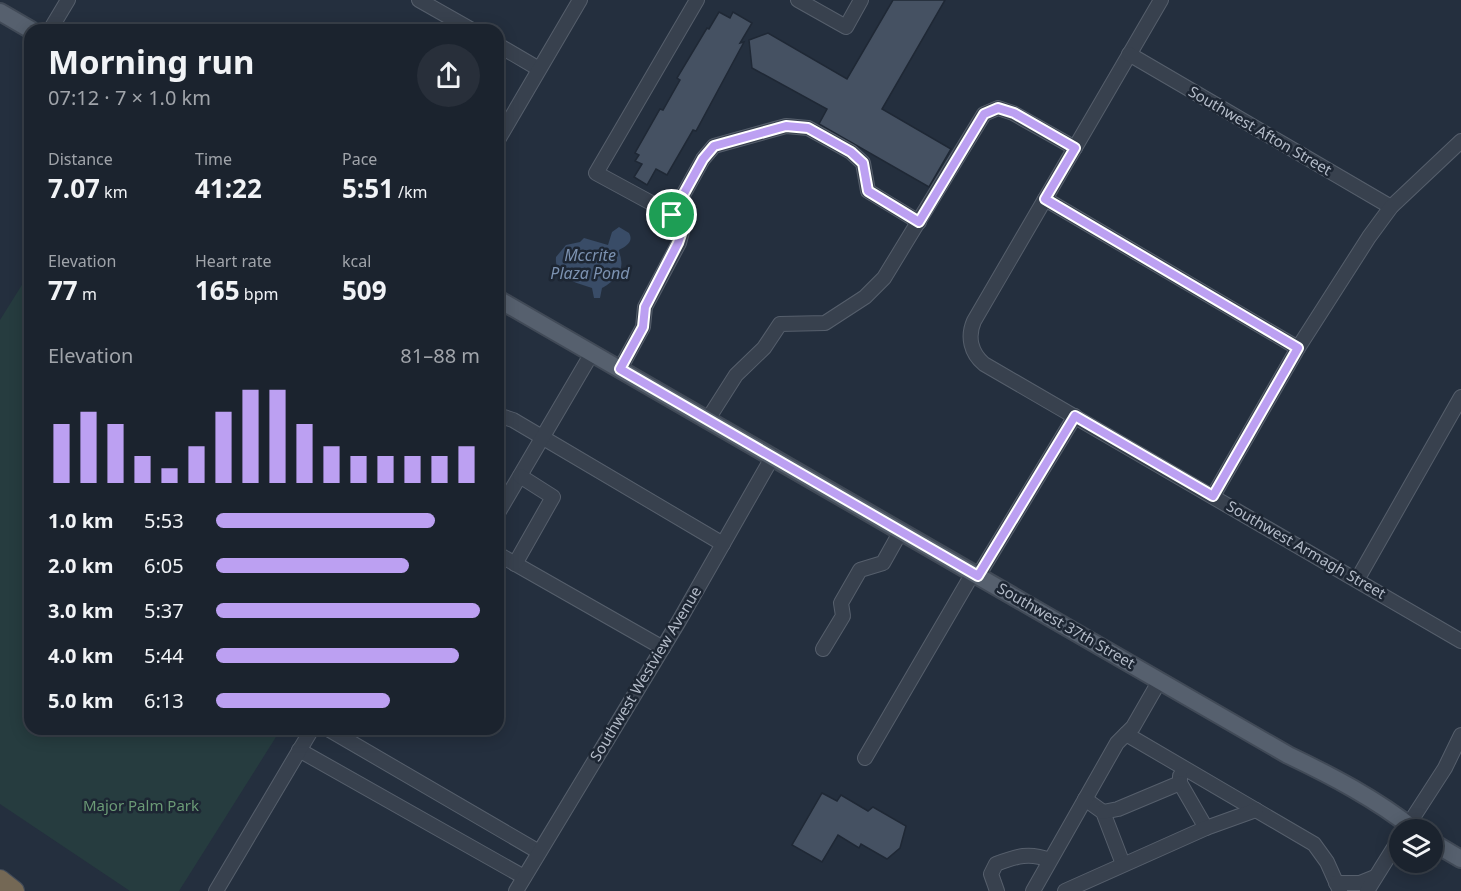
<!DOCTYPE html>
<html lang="en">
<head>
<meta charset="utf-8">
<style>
  :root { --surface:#1b232e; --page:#282f3a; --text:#f1f3f6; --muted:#a0a4aa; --line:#39404a; --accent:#bca0f2 }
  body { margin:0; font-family:"Noto Sans",sans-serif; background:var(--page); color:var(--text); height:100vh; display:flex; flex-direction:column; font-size:22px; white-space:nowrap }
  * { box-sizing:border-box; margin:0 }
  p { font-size:20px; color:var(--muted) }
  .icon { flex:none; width:33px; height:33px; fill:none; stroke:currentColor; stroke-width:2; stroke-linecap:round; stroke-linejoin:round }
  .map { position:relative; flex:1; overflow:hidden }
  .details { position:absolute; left:24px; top:24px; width:480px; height:711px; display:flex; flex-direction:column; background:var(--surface); border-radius:18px; box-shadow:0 3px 15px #0003,0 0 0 2px var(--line) }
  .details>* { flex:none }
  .fabs { position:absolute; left:1389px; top:819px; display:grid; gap:12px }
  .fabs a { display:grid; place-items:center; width:54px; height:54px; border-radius:50%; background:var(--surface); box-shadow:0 3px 15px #0003,0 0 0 2px var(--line); font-size:30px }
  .pin { position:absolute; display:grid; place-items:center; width:51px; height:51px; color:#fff; margin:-26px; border:3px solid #fff; border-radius:50%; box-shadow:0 2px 6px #0007 }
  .round { display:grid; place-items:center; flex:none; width:63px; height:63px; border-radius:32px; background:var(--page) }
  .headline { display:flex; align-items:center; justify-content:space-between; height:102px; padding:0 24px }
  h1 { font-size:33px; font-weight:700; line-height:45px }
  .stats { display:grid; grid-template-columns:repeat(3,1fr); gap:9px; height:102px; padding:6px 24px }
  .stats div { display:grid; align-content:center }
  .stats b { font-size:26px; font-weight:700 }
  .stats small { font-size:16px; font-weight:400 }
  .stats p { font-size:16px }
  .chart { height:168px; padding:12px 24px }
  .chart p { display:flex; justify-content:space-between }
  .chart svg { width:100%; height:108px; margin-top:6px; stroke:var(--accent); stroke-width:6 }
  ul { padding:0 24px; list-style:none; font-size:20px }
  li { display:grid; grid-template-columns:96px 72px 1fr; align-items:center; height:45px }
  li i { height:15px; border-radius:8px; background:var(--accent) }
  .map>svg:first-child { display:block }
</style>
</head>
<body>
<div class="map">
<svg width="1461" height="891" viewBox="0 0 1461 891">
  <rect width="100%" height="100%" fill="#242f3e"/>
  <path fill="#263c3f" d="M 30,272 L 30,729 L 281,729 L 179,891 L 130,891 L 0,804 L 0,320 Z"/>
  <path fill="#394c67" d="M 619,227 L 629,233 C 634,242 626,246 619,250 C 619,254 621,256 621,260 C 624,272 611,284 602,288 L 600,298 L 594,298 L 592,288 C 576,283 554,278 556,257 L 566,245 L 580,242 L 584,238 L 608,245 L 612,232 Z"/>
  <g fill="#455162" stroke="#1f2835" stroke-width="1.5">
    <path d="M 893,0 L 945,0 L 882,109 L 951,149 L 929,187 L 819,124 L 827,109 L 752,68 L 749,40 L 768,33 L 847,79 Z"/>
    <path d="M 719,12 L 730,18 L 733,12 L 752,23 L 740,43 L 744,42 L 696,131 L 693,130 L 667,175 L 656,169 L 647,185 L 634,177 L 642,164 L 635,161 L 639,155 L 635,153 L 660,109 L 663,110 L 680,80 L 677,78 L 707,28 L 709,29 Z"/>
    <path d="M 822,793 L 837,801 L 841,795 L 868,811 L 873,807 L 906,826 L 900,848 L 887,859 L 861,844 L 859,848 L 838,835 L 822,862 L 792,845 Z"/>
  </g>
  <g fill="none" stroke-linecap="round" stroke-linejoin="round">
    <defs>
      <g id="minor">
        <path d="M 419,0 L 472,30"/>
        <path d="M 798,0 L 846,27 L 861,0"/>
        <path d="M 1161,0 L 974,321 C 967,337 971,353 984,364 L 1461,641"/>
        <path d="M 50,30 L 68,0"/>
        <path d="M 498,45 L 539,69"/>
        <path d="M 1129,54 L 1391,207"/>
        <path d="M 498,140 L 580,0"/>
        <path d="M 1045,199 L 1298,348"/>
        <path d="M 672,215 L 703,159 L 714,146 L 786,126 L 808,128 L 851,152 L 863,163 L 868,191 L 919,222"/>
        <path d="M 620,369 L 643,327 L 645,307 L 679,243 L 683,228 L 679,218 L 596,173 L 697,0"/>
        <path d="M 708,419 L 736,375 L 764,348 L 780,324 L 825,323 L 865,297 L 884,278 L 984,114 L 998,108 L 1013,113 L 1075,148"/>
        <path d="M 499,421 L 504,417 L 513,420 L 723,544"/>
        <path d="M 1213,496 L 1298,348 L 1369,237 L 1391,207 L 1461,141"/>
        <path d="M 498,513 L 592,353"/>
        <path d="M 498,554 L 663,648"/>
        <path d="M 515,564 L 553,497 L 520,476"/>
        <path d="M 978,576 L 1075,416"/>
        <path d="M 1357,580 L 1461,397"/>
        <path d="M 823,649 L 843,616 L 841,603 L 860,570 L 883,563 L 901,531"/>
        <path d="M 328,729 L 539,852"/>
        <path d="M 1126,734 L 1314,844 L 1327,862 L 1340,891"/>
        <path d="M 299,750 L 524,877"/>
        <path d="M 865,758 L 973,573"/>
        <path d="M 1180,776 L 1180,783 L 1206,828"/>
        <path d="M 1085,799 L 1103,812 L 1123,864"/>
        <path d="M 1103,812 L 1118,809 L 1180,783"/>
        <path d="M 1405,830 L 1445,768 L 1461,735"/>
        <path d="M 1336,883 L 1360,883 L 1375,877"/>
        <path d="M 216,891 L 312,729"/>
        <path d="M 516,891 L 679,621 L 773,456"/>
        <path d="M 997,891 L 991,874 L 996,864 C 1017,856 1029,852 1050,860"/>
        <path d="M 1033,891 L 1117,743 L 1133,727 L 1160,680"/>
        <path d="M 1065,891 L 1206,828 L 1256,810"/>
        <path d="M 1367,891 L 1400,838"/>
      </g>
      <g id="major">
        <path d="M 0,12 L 31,30"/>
        <path d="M 498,299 L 1288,755 C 1332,776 1376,799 1415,830"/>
        <path d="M 1432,842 L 1461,859"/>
      </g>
      <path id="highway" d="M 0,880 L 14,891"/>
    </defs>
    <use href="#minor" stroke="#565f6c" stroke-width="16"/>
    <use href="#major" stroke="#414a57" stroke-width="20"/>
    <use href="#highway" stroke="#434c59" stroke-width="22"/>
    <use href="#minor" stroke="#38414e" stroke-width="14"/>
    <use href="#major" stroke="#56606e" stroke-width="16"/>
    <use href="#highway" stroke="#746855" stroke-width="20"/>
  </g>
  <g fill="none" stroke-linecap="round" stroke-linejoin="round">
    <defs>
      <path id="route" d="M 998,108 L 1014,113 L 1075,148 L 1045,199 L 1298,348 L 1213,496 L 1075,416 L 978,576 L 620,369 L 643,327 L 645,307 L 678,243 L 683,228 L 679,218 L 672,215 L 703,159 L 714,146 L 786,126 L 808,128 L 851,152 L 863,163 L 868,191 L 919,222 L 984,114 Z"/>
    </defs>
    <use href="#route" stroke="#fff" stroke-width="12"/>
    <use href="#route" stroke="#bca0f2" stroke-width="8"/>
  </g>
  <g text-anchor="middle" stroke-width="5" stroke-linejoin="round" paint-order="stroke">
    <g font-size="15" fill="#b4bcc9" stroke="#1d2633">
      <text transform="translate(1260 131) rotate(30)" y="5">Southwest Afton Street</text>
      <text transform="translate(1306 550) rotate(30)" y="5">Southwest Armagh Street</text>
      <text transform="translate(1066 626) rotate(30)" y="5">Southwest 37th Street</text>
      <text transform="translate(646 674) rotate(-59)" y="5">Southwest Westview Avenue</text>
    </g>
    <g font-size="15" fill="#6b9a76" stroke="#1d2633">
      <text x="141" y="811">Major Palm Park</text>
    </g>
    <g font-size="16" font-style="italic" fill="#7c92b1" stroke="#1d2633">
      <text x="590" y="261">Mccrite<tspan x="590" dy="18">Plaza Pond</tspan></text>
    </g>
  </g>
</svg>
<div class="fabs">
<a><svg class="icon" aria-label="layers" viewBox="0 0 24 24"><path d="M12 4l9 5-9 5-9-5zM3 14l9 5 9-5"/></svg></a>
</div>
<div class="pin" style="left:672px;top:215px;background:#1e9e55"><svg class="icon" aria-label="arrive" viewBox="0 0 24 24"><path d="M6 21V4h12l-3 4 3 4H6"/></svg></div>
<section class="details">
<div class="headline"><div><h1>Morning run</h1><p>07:12 · 7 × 1.0 km</p></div><a class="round"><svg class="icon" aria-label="share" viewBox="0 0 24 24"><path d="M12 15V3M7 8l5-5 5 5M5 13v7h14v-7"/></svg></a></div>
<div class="stats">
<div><p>Distance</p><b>7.07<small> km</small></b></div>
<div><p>Time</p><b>41:22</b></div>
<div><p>Pace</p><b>5:51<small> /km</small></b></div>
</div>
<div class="stats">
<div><p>Elevation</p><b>77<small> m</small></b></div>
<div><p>Heart rate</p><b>165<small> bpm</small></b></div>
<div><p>kcal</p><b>509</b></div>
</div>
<div class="chart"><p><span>Elevation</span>81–88 m</p>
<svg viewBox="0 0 160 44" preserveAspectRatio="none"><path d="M5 44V20M15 44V15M25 44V20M35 44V33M45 44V38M55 44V29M65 44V15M75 44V6M85 44V6M95 44V20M105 44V29M115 44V33M125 44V33M135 44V33M145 44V33M155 44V29"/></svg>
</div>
<ul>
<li><b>1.0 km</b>5:53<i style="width:83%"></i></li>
<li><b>2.0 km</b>6:05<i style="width:73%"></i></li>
<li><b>3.0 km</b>5:37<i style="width:100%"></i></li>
<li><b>4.0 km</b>5:44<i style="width:92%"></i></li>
<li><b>5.0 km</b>6:13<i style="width:66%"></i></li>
</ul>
</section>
</div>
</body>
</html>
